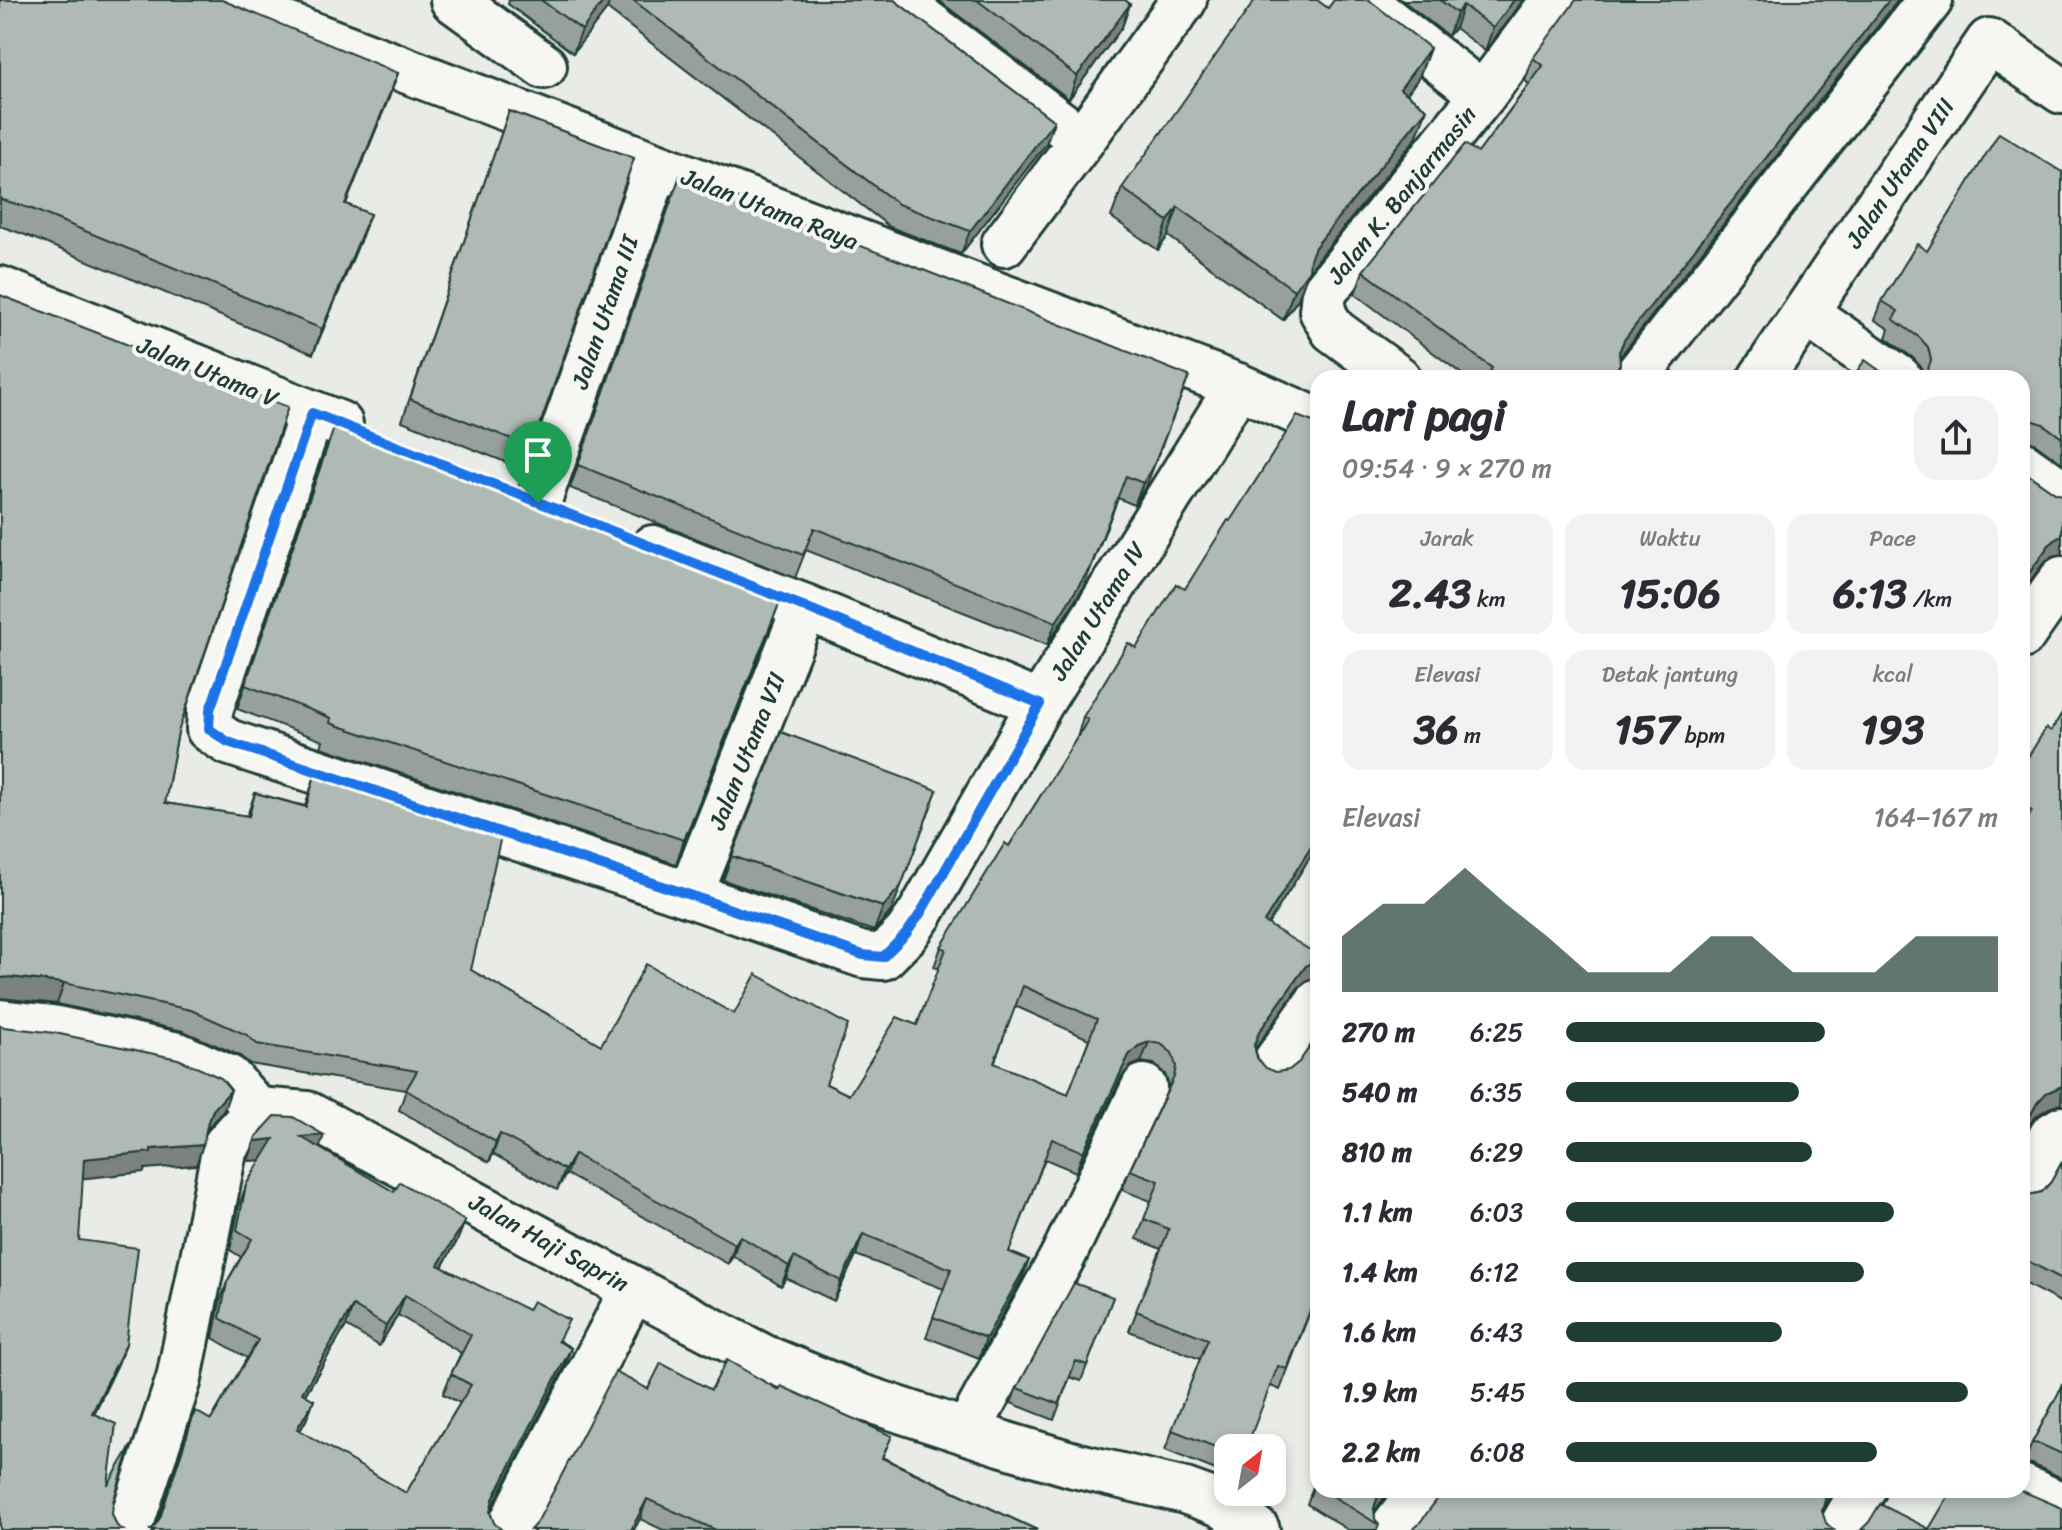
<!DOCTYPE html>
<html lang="id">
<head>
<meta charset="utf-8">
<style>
  :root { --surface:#fff; --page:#f2f2f3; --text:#2b2b33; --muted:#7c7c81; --accent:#1f3d34 }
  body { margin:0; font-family:Sriracha,sans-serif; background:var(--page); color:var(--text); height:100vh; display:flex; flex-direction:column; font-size:30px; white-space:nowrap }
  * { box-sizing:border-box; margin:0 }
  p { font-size:26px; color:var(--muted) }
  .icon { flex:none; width:44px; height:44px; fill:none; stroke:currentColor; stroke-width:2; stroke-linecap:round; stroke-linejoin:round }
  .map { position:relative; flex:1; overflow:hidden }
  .side { position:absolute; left:1310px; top:370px; width:720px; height:1128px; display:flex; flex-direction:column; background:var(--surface); border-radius:24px; box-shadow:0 4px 12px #0003 }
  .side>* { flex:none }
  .needle { width:52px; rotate:31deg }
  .tools { position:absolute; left:1214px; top:1434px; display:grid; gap:16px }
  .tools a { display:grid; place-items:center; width:72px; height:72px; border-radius:16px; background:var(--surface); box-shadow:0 4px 12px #0003; font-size:40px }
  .pin { position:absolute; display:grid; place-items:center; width:68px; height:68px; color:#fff; margin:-82px -34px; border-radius:50% 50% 50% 0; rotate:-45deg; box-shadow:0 0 8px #0007 }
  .pin .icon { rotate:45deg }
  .round { display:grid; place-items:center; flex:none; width:84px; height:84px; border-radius:24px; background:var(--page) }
  .headline { display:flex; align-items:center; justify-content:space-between; height:136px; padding:0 32px }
  h1 { font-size:44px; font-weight:700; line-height:60px }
  .stats { display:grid; grid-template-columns:repeat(3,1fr); gap:12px; height:136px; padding:8px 32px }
  .stats div { display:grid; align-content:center; border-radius:20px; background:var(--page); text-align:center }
  .stats b { font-size:40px; font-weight:700 }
  .stats small { font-size:22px; font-weight:400 }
  .stats p { font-size:22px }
  .chart { height:224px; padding:16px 32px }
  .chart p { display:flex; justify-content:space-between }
  .chart svg { width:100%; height:144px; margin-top:8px; fill:var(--accent); opacity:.7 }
  ul { padding:0 32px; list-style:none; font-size:26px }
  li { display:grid; grid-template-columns:128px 96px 1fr; align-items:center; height:60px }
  li i { height:20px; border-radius:10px; background:var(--accent) }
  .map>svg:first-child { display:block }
</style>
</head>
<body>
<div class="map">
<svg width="2062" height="1530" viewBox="0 0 2062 1530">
  <rect width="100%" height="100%" fill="#e9ebe7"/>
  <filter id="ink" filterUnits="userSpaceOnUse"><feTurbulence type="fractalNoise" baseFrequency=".0125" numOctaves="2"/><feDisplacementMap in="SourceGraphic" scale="16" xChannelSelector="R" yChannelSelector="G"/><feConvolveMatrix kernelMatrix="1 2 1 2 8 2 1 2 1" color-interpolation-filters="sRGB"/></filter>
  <g filter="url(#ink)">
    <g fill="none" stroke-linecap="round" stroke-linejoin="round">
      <defs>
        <g id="street">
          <path d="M 221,0 L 1238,386 L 1318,421"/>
          <path d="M 453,0 L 544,66"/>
          <path d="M 897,0 L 1082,140"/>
          <path d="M 1362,0 L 1483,95"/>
          <path d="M 1004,244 L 1082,140 L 1184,0"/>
          <path d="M 0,289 L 340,424"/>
          <path d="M 1806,313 L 1899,378"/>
          <path d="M 1398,378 L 1333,330 L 1322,311 L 1324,292 L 1483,95 L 1554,0"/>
          <path d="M 1635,378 L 1930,0"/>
          <path d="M 1761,378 L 1989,41 L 2062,91"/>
          <path d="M 312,413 L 210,710 L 209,729 L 228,742 L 690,895 L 863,955 L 883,957 L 906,934 L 920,914 L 1040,704 L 1238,386"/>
          <path d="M 2022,464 L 2062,492"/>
          <path d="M 538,503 L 657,166"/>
          <path d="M 653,548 L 805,607 L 1040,704"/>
          <path d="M 2022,636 L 2062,579"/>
          <path d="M 690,895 L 805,607"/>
          <path d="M 0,1022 L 52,1028 L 178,1055 L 229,1078 L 257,1110"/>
          <path d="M 1272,1067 L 1318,1002"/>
          <path d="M 257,1110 L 307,1114 L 667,1307 L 763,1357 L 858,1396 L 1004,1444 L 1074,1465 L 1185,1491 L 1221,1504 L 1257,1530"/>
          <path d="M 2022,1190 L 2052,1135 L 2062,1129"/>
          <path d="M 967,1432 L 1063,1256 L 1144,1087"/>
          <path d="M 2022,1487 L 2062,1505"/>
          <path d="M 129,1530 L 179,1379 L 225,1146 L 257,1110"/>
          <path d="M 508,1530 L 633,1289"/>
          <path d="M 1391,1530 L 1421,1490"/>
          <path d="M 1840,1530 L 1863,1490"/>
        </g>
      </defs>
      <use href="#street" stroke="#1f3d34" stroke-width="50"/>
      <use href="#street" stroke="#f6f6f2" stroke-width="44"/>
    </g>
    <g fill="#97a09c" stroke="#1f3d34" stroke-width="2" fill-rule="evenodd">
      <path d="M 0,0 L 398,73 L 346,204 L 370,214 L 313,354 L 23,234 L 0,226 Z"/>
      <path d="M 509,0 L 894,0 L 1054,121 L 1046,144 L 961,254 L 890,227 L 607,9 L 573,53 L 508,4 Z"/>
      <path d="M 938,0 L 1125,0 L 1130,4 L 1122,27 L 1069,99 Z"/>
      <path d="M 1402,0 L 1523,0 L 1485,51 L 1455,28 L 1448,36 Z"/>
      <path d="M 1898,0 L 1619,357 L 1620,364 L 1615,378 L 1467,378 L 1355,294 L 1363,271 L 1478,153 L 1529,84 L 1525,81 L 1533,58 Z"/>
      <path d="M 1328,8 L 1430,48 L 1419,77 L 1407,94 L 1427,109 L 1416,138 L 1308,272 L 1298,299 L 1283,320 L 1168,236 L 1158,250 L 1111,217 L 1122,188 Z"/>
      <path d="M 509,111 L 634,158 L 523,469 L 402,421 Z"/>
      <path d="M 2062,172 L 2062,463 L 2036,444 L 2025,439 L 1923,375 L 1921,367 L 1913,358 L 1886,338 L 1889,329 L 1875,320 L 1882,301 L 1927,251 Z"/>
      <path d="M 680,176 L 1147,484 L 1134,505 L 1118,498 L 1083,588 L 1047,645 L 806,550 L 795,578 L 570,488 Z"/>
      <path d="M 0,295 L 178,732 L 165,803 L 247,816 L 255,793 L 305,806 L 315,775 L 471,970 L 601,1045 L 826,1084 L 849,1095 L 917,1025 L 939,969 L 934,967 L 941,947 L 1009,846 L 1077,738 L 1083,717 L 1136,648 L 1185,589 L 1230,521 L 1316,424 L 1318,424 L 1318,862 L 1310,857 L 1268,924 L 1315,978 L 1307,980 L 1298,988 L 1255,1048 L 1318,1291 L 1280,1390 L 1271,1386 L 1228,1448 L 1228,1475 L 1165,1450 L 1200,1359 L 1129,1331 L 1161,1249 L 1137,1239 L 1151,1201 L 1122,1190 L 1130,1170 L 1168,1089 L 1169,1086 L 1165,1074 L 1154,1064 L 1141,1062 L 1131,1066 L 1122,1076 L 1076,1172 L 1045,1159 L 1009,1252 L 1029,1260 L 1021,1280 L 979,1358 L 926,1337 L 944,1289 L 856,1255 L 834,1301 L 786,1278 L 781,1286 L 733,1256 L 728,1264 L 566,1174 L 557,1190 L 493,1154 L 489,1162 L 399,1110 L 406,1090 L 250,1064 L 239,1055 L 183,1031 L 57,1004 L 0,998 ZM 1015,1006 L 1089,1039 L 1068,1094 L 994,1064 Z"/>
      <path d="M 327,446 L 772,622 L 676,864 L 321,747 L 323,741 L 237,709 Z"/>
      <path d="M 2062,713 L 2062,1104 L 2049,1108 L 2039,1114 L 2030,1123 L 2022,1138 L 2022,753 L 2028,757 L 2051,731 Z"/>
      <path d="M 732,856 L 892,910 L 874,931 L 723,880 Z"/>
      <path d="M 256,1137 L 320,1148 L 394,1192 L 465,1221 L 457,1241 L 442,1267 L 571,1348 L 564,1368 L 491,1508 L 490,1512 L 494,1523 L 153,1528 L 159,1520 L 195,1411 L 211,1420 L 247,1358 L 213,1338 L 220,1302 L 227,1282 L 241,1257 L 230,1250 L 239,1206 L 246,1185 L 261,1160 L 248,1161 ZM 398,1315 L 461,1353 L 451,1374 L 443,1394 L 460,1403 L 406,1493 L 300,1431 L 306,1420 L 314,1400 L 305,1395 L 346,1326 L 379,1346 Z"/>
      <path d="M 2062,1162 L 2062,1303 L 2022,1282 L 2022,1193 L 2029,1195 L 2042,1192 L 2051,1182 Z"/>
      <path d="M 1113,1297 L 1081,1381 L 1070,1377 L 1054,1420 L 1011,1403 L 1017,1388 Z"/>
      <path d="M 2062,1384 L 2062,1478 L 2032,1464 L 2024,1463 L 2032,1443 L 2058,1394 Z"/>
      <path d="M 648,1389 L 711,1390 L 884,1458 L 1037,1530 L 663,1530 L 640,1519 Z"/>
      <path d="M 1318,1477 L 1318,1490 L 1390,1490 L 1374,1511 L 1375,1519 L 1379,1525 L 1377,1530 L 1348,1530 L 1307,1504 L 1314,1484 Z"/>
    </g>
    <g fill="#7b827f" stroke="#1f3d34" stroke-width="2">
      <path d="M 604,0 L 610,0 L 607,9 L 573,53 L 582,30 Z"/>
      <path d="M 1514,0 L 1523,0 L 1485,51 L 1493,28 Z"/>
      <path d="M 1889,0 L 1898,0 L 1615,363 L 1624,340 Z"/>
      <path d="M 1130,4 L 1122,27 L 1069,99 L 1077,76 Z"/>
      <path d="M 1463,5 L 1455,28 L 1448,36 L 1457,13 Z"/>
      <path d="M 1430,48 L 1419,77 L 1389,118 L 1400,89 Z"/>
      <path d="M 398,73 L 389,98 L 336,228 L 345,204 Z"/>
      <path d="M 1427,109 L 1416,138 L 1308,272 L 1298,299 L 1283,320 L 1294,290 L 1315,247 Z"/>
      <path d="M 1054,121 L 1046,144 L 961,254 L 970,231 Z"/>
      <path d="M 1178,207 L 1168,236 L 1158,250 L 1168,221 Z"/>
      <path d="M 370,214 L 361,239 L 313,354 L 322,329 Z"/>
      <path d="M 1620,364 L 1615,378 L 1610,378 Z"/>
      <path d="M 1189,376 L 1147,484 L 1134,505 L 1143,483 Z"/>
      <path d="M 2032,420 L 2025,439 L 2022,440 L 2022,421 Z"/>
      <path d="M 1118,498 L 1083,588 L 1047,645 L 1056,622 Z"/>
      <path d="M 2062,536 L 2062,554 L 2052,556 L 2042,565 L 2022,592 L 2022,583 L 2049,545 L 2059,537 Z"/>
      <path d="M 781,599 L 772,622 L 676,864 L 684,840 Z"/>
      <path d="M 937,790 L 892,910 L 874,931 L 883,907 Z"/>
      <path d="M 1317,837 L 1310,857 L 1257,942 L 1264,922 Z"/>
      <path d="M 1318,959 L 1318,969 L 1315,978 L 1307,980 L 1298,988 L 1252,1053 L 1259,1032 L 1305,967 L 1314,960 Z"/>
      <path d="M 10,977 L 64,983 L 57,1004 L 0,998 L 0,978 Z"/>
      <path d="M 1149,1042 L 1141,1062 L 1131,1066 L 1122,1076 L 1076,1172 L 1083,1152 L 1129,1055 L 1138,1046 Z"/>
      <path d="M 2062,1086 L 2061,1104 L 2049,1108 L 2039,1114 L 2030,1123 L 2022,1138 L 2022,1131 L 2037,1103 L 2046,1093 Z"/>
      <path d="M 231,1090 L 224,1110 L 206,1130 L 208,1121 L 213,1110 Z"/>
      <path d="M 500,1134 L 493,1154 L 489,1162 L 496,1142 Z"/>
      <path d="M 324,1135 L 317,1156 L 301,1137 Z"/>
      <path d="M 274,1139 L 266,1160 L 248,1161 L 255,1141 Z"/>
      <path d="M 203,1145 L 196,1165 L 145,1169 L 144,1172 L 77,1179 L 84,1159 L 151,1149 Z"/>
      <path d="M 574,1154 L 566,1174 L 557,1190 L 565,1170 Z"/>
      <path d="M 465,1221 L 457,1241 L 431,1285 L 438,1265 Z"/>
      <path d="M 863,1234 L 856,1255 L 834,1301 L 841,1281 Z"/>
      <path d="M 740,1236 L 733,1256 L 728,1264 L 735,1244 Z"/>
      <path d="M 794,1257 L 786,1278 L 781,1286 L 789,1266 Z"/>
      <path d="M 1029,1260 L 1021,1280 L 979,1358 L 986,1338 Z"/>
      <path d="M 405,1295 L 398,1315 L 379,1346 L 386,1326 Z"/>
      <path d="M 353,1306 L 346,1326 L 294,1413 L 302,1393 Z"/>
      <path d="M 126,1344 L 118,1364 L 85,1433 L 92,1413 Z"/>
      <path d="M 571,1348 L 564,1368 L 486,1519 L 493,1499 Z"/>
      <path d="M 314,1400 L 306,1420 L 290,1449 L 297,1429 Z"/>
      <path d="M 1382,1490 L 1390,1490 L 1371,1516 L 1378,1496 Z"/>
      <path d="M 1830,1490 L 1834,1490 L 1818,1518 L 1826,1497 Z"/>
      <path d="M 647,1499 L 640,1519 L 634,1530 L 631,1530 Z"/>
    </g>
    <g fill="#b0bab5" stroke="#1f3d34" stroke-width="2" fill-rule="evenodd">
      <path d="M 0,0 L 222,0 L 398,73 L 345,204 L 370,214 L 322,329 L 32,209 L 0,199 Z"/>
      <path d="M 541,0 L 604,0 L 582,30 Z"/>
      <path d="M 633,0 L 894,0 L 1054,121 L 970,231 L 898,204 Z"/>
      <path d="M 977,0 L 1125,0 L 1130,4 L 1077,76 Z"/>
      <path d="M 1255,0 L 1317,0 L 1328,8 L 1334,0 L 1369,0 L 1430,48 L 1400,89 L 1427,109 L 1315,247 L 1310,259 L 1309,270 L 1294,290 L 1178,207 L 1168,221 L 1122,188 Z"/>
      <path d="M 1440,0 L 1514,0 L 1493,28 L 1463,5 L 1457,13 Z"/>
      <path d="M 1576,0 L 1889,0 L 1624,340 L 1619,352 L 1620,364 L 1610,378 L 1500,378 L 1490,371 L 1492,368 L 1363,271 L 1465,144 L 1478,153 L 1543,66 L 1533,58 Z"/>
      <path d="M 509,111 L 634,158 L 532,447 L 410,399 Z"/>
      <path d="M 1999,133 L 2062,172 L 2062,438 L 2043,424 L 2032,420 L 2022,421 L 2022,378 L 1920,378 L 1927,372 L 1931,360 L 1928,347 L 1920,338 L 1893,319 L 1898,311 L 1882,301 L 1917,244 L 1927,251 Z"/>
      <path d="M 680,176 L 936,275 L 1189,376 L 1155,462 L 1143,483 L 1126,476 L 1091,566 L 1056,622 L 814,528 L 803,555 L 578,465 Z"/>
      <path d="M 0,295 L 288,407 L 178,732 L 165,803 L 249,816 L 255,793 L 306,807 L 315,775 L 501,836 L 471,970 L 601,1045 L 646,964 L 734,1014 L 756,974 L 848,1025 L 826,1084 L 849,1095 L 897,1017 L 917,1025 L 946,949 L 941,947 L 1005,843 L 1009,846 L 1088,720 L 1083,717 L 1128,643 L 1136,648 L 1176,584 L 1185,589 L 1228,520 L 1230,521 L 1297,416 L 1318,424 L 1318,838 L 1317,837 L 1264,922 L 1318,955 L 1318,959 L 1314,960 L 1305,967 L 1259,1032 L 1254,1045 L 1257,1058 L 1266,1068 L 1276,1072 L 1289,1070 L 1299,1062 L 1318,1035 L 1318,1290 L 1287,1369 L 1278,1366 L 1246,1448 L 1228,1448 L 1228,1452 L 1172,1430 L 1208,1339 L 1136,1311 L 1169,1229 L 1144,1219 L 1159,1181 L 1130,1170 L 1174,1077 L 1176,1066 L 1172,1053 L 1161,1044 L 1149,1042 L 1138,1046 L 1129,1055 L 1083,1152 L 1052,1139 L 1009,1252 L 1029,1260 L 986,1338 L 933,1317 L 951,1269 L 863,1234 L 841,1281 L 794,1257 L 789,1266 L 740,1236 L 735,1244 L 574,1154 L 565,1170 L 500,1134 L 496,1142 L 406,1090 L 417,1071 L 257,1044 L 247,1035 L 191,1010 L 64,983 L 10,977 L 0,978 ZM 1023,986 L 1097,1019 L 1068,1094 L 994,1063 Z"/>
      <path d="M 1865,360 L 1890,378 L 1852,378 Z"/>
      <path d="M 336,422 L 781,599 L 684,840 L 330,723 L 331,718 L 245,685 Z"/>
      <path d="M 2022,470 L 2055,493 L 2062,495 L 2062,536 L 2059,537 L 2049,545 L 2022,583 Z"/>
      <path d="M 2062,713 L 2062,1086 L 2046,1093 L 2037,1103 L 2022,1131 L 2022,827 L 2032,811 L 2022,805 L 2022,753 L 2028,757 L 2046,728 L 2051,731 Z"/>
      <path d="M 781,732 L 937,790 L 901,886 L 883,907 L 732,856 Z"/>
      <path d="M 0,1025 L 4,1027 L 55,1033 L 178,1059 L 221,1078 L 231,1090 L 213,1110 L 208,1121 L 203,1145 L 151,1149 L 151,1152 L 84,1159 L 79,1240 L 138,1248 L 126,1344 L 92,1413 L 116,1424 L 108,1485 L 131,1446 L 113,1502 L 112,1514 L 117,1526 L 123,1530 L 0,1530 Z"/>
      <path d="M 275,1116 L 293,1117 L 324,1135 L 301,1137 L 394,1192 L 400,1182 L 465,1221 L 438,1265 L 528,1310 L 533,1301 L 569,1320 L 558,1341 L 571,1348 L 493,1499 L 490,1512 L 494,1523 L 502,1530 L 149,1530 L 153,1528 L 160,1518 L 195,1411 L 211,1420 L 258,1340 L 220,1318 L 227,1282 L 252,1239 L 237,1230 L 246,1185 L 274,1139 L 255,1141 L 256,1137 ZM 405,1295 L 471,1335 L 451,1374 L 471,1385 L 406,1493 L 297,1429 L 314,1400 L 302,1393 L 353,1306 L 386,1326 Z"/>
      <path d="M 2062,1162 L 2062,1279 L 2022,1258 L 2022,1193 L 2029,1195 L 2042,1192 L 2051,1182 Z"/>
      <path d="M 1074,1283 L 1113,1297 L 1087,1365 L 1076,1361 L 1059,1404 L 1017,1388 Z"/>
      <path d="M 727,1360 L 779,1390 L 781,1386 L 892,1436 L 882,1458 L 1037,1530 L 716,1530 L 647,1499 L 631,1530 L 530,1530 L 538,1521 L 615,1372 L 648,1389 L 661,1363 L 711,1390 Z"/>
      <path d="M 2062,1387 L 2062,1454 L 2040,1444 L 2032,1443 Z"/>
      <path d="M 1323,1490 L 1382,1490 L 1378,1496 L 1374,1508 L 1375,1519 L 1379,1525 Z"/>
      <path d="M 1444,1490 L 1830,1490 L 1826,1497 L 1822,1511 L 1826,1523 L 1834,1530 L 1412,1530 L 1418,1525 Z"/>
      <path d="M 1952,1490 L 2020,1490 L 2062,1508 L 2062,1530 L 1861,1530 L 1869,1522 L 1880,1504 L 1929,1529 Z"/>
    </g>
  </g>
  <g fill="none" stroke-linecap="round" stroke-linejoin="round" filter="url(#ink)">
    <defs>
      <path id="route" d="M 312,413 L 805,607 L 1040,704 L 920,914 L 906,934 L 883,957 L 863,955 L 690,895 L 228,742 L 209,729 L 210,710 Z"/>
    </defs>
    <use href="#route" stroke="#fff" stroke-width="16"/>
    <use href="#route" stroke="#1a73e8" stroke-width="10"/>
  </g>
  <g text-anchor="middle" stroke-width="8" stroke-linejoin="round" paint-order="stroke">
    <g font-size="24" fill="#1f3d34" stroke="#f6f6f2">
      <text transform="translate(1900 173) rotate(-56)" y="8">Jalan Utama VIII</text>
      <text transform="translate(1402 195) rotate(-51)" y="8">Jalan K. Banjarmasin</text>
      <text transform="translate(770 209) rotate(21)" y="8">Jalan Utama Raya</text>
      <text transform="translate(605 312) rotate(-71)" y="8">Jalan Utama III</text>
      <text transform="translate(208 372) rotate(22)" y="8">Jalan Utama V</text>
      <text transform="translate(1098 611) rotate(-58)" y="8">Jalan Utama IV</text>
      <text transform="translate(747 751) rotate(-68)" y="8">Jalan Utama VII</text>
      <text transform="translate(549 1243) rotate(29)" y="8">Jalan Haji Saprin</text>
    </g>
  </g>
</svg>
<div class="tools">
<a><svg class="needle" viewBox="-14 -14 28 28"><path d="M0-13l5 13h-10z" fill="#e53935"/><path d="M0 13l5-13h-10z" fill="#7c7c81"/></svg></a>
</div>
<div class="pin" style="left:538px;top:503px;background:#1e9e55"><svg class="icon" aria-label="arrive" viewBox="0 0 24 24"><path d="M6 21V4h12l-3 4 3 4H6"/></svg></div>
<section class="side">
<div class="headline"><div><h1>Lari pagi</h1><p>09:54 · 9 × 270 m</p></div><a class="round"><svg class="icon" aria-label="share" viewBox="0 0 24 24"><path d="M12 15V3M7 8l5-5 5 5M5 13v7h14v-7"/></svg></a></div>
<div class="stats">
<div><p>Jarak</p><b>2.43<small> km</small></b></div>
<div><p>Waktu</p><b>15:06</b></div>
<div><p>Pace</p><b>6:13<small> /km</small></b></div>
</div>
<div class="stats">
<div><p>Elevasi</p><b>36<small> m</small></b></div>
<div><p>Detak jantung</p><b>157<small> bpm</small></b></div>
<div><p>kcal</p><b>193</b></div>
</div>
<div class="chart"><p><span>Elevasi</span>164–167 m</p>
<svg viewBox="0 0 160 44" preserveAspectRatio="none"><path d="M0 44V27L10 17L20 17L30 6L40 17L50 27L60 38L70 38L80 38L90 27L100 27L110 38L120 38L130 38L140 27L150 27L160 27V44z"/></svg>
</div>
<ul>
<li><b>270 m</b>6:25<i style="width:60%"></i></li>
<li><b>540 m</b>6:35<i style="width:54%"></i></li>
<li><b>810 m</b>6:29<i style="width:57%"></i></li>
<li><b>1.1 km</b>6:03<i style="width:76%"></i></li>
<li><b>1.4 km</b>6:12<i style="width:69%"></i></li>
<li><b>1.6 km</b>6:43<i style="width:50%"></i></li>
<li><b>1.9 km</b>5:45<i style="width:93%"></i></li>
<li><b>2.2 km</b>6:08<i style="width:72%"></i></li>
</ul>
</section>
</div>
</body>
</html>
